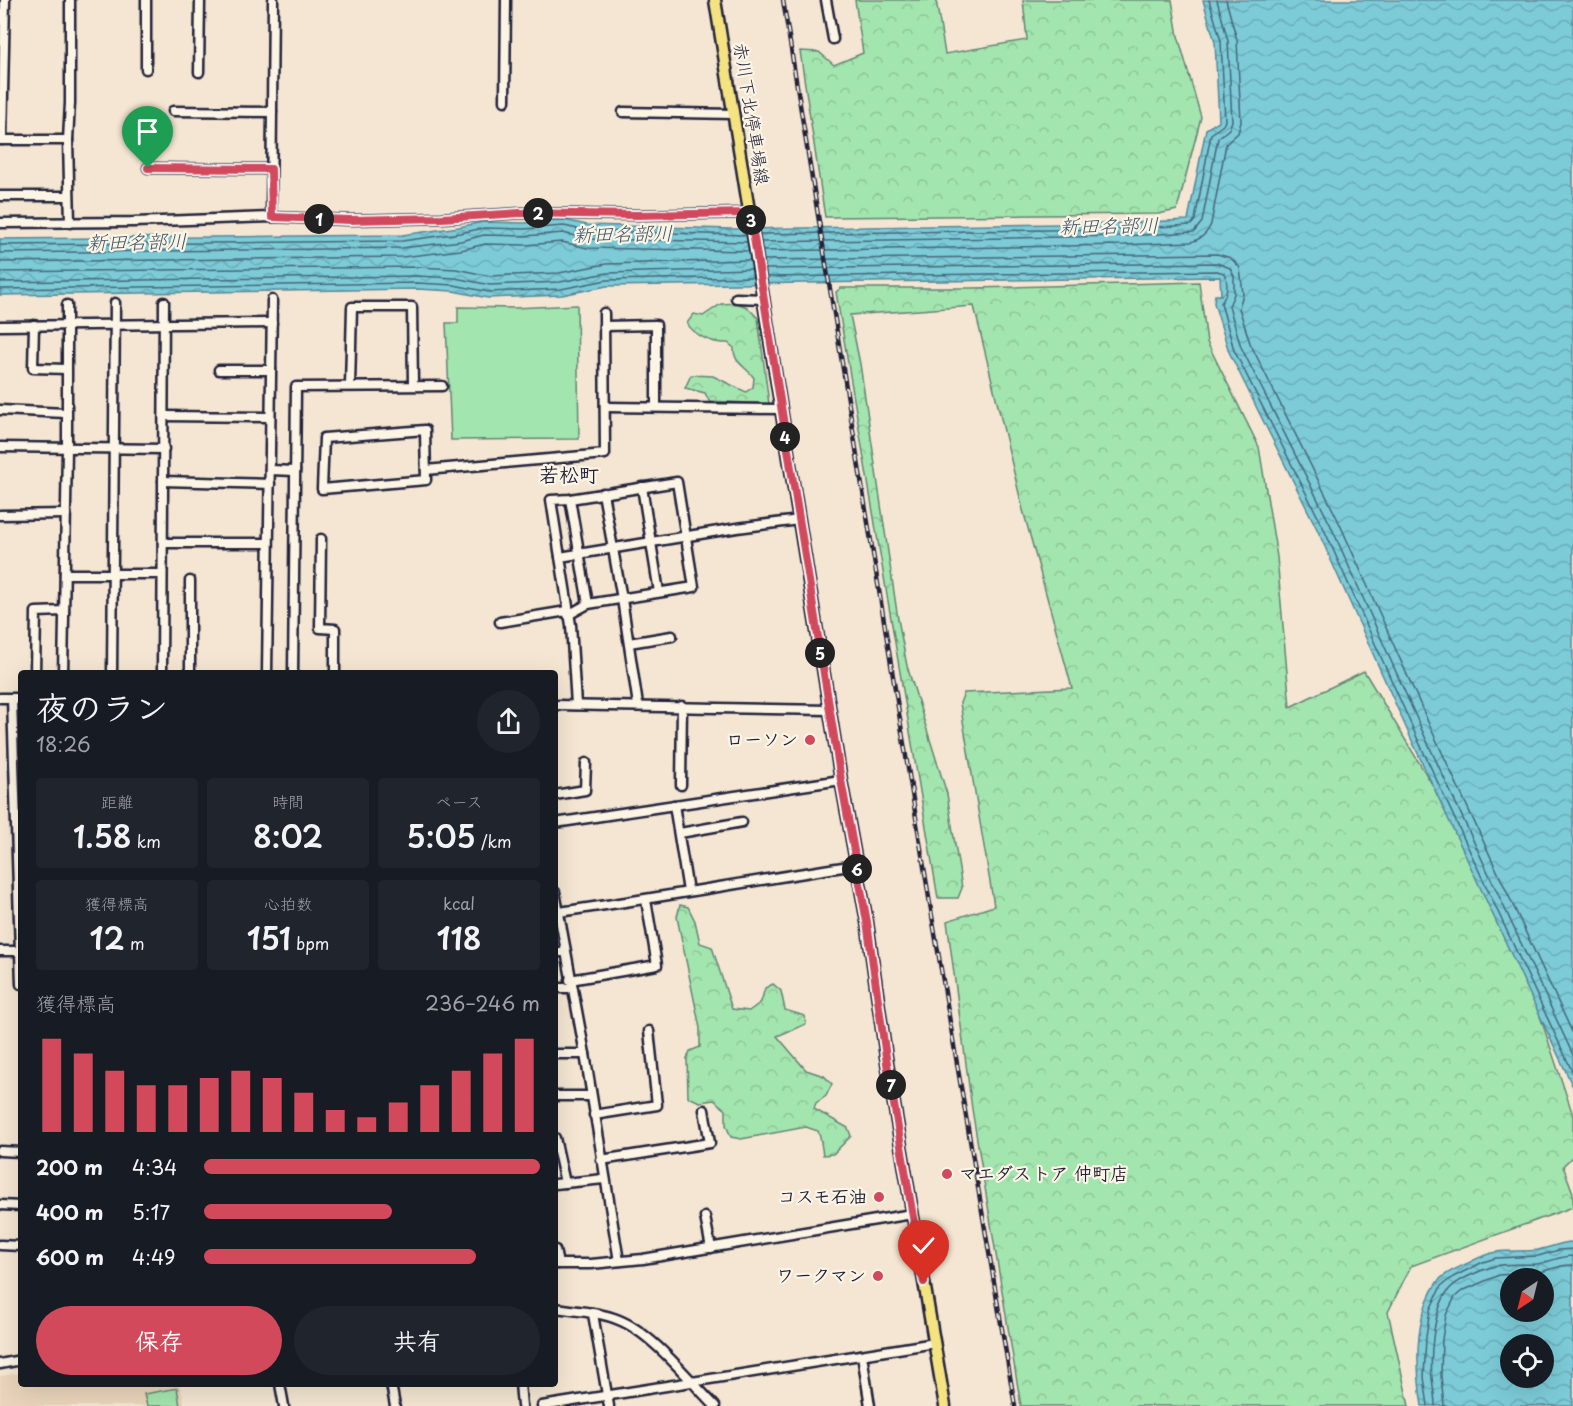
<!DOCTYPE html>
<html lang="ja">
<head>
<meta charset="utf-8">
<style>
  :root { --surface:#171b24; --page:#20242c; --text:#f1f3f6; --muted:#9ea1a6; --accent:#d1495b }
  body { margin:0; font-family:"Playpen Sans","Klee One",sans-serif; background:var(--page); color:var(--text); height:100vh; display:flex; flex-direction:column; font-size:22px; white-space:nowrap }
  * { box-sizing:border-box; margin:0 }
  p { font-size:20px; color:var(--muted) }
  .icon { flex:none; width:33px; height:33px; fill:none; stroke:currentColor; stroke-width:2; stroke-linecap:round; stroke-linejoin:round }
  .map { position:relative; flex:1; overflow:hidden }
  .sheet { position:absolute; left:18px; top:670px; width:540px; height:717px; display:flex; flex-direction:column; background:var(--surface); border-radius:6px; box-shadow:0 6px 24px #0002 }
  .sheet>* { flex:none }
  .needle { width:39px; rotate:215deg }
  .controls { position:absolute; left:1500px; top:1268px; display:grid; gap:12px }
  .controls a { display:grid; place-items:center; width:54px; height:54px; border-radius:50%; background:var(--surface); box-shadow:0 6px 24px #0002; font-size:30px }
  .pin { position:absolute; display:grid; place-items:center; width:51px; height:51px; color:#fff; margin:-62px -26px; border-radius:50% 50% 50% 0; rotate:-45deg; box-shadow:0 0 6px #0007 }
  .pin .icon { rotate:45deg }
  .km { position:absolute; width:30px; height:30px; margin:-15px; border-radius:50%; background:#222; color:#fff; font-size:16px; line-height:30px; text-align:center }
  .round { display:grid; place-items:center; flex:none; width:63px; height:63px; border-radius:32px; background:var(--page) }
  .headline { display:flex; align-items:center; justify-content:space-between; height:102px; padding:0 18px }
  h1 { font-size:33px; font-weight:600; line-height:45px }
  .metrics { display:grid; grid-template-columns:repeat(3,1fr); gap:9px; height:102px; padding:6px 18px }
  .metrics div { display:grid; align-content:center; border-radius:6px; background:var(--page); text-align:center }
  .metrics b { font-size:30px; font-weight:600 }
  .metrics small { font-size:16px; font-weight:400 }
  .metrics p { font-size:16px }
  .chart { height:168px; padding:12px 18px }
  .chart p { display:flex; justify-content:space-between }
  .chart svg { width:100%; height:108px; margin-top:6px; stroke:var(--accent); stroke-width:6 }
  .action { display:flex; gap:12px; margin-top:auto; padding:12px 18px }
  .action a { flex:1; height:69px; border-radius:36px; background:var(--accent); color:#fff; font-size:24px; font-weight:600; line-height:69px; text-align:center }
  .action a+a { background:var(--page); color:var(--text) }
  ul { padding:0 18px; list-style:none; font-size:20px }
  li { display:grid; grid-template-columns:96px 72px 1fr; align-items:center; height:45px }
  li i { height:15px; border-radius:8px; background:var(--accent) }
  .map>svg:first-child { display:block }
</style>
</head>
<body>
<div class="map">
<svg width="1573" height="1406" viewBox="0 0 1573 1406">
  <defs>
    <pattern id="forest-crowns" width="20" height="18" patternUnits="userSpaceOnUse" patternTransform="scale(1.5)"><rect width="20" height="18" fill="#a3e5ae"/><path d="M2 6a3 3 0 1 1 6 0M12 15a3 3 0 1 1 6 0" fill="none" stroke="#8cc497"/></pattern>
    <pattern id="water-waves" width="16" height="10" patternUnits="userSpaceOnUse" patternTransform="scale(1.5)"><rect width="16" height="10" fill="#7bcbd7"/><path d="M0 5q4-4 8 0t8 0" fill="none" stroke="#6aaeb9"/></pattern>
  </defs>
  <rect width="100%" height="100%" fill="#f4e6d2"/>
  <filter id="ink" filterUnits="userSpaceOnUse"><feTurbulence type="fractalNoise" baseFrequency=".0167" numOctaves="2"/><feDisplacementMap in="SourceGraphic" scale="12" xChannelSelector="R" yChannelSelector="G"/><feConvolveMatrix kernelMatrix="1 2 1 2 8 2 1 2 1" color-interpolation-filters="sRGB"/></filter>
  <g filter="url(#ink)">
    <path fill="#ead4bb" d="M 21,1373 L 21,1384 L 180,1385 L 185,1406 L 0,1406 L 0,1376 Z"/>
    <g fill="#a3e5ae" stroke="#628474" stroke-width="1.5">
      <path d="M 577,305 L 579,439 L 451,440 L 446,323 L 458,323 L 458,307 L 514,308 Z"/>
      <path d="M 177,1388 L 180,1406 L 147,1406 L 144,1394 Z"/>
    </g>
    <g fill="url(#forest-crowns)" stroke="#628474" stroke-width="1.5">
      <path d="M 855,0 L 936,0 L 945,54 L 1027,40 L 1023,0 L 1172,0 L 1178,36 L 1201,117 L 1177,210 L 1158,214 L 825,217 L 800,51 L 819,52 L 834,65 L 863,53 Z"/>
      <path d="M 1199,282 L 1207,342 L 1259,447 L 1277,557 L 1290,707 L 1364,671 L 1459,829 L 1509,923 L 1573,1115 L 1573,1156 L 1563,1166 L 1573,1193 L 1573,1207 L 1411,1266 L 1388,1312 L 1409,1406 L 1021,1406 L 972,1109 L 947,921 L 994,906 L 960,703 L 964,693 L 1072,688 L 1023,510 L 974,306 L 850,315 L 860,364 L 898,619 L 907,666 L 947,794 L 962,888 L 958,898 L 938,898 L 836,292 L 841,288 L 974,288 Z"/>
      <path d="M 737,303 L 747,307 L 758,318 L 769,404 L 709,401 L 705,393 L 685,388 L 691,375 L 713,376 L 746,392 L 753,387 L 754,378 C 747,367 733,363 734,348 L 728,343 C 714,344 694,336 687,323 L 694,314 L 703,316 L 721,304 Z"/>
      <path d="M 680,905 L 688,907 L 695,921 L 700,943 L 712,947 L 732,1009 L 749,1011 L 761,1002 L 765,988 L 773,984 L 781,991 L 785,1010 L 805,1016 L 806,1024 L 777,1036 L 806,1070 L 824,1076 L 832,1084 L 826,1096 L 816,1103 L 814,1109 L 848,1128 L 851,1136 L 833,1154 L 823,1155 L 820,1136 L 818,1131 L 806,1127 L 741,1139 L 731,1137 L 726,1125 L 726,1110 L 714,1100 L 700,1102 L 688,1097 L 687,1059 L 690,1051 L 700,1047 L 700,1028 L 677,917 Z"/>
    </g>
    <g fill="url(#water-waves)" stroke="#578799" stroke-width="1.5" fill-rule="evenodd">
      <path d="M 1203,0 L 1573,0 L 1573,1087 L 1413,743 L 1317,529 L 1229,352 L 1214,303 L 1215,295 L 1221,295 L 1220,277 L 607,286 L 562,295 L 488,298 L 453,291 L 417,289 L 0,295 L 0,239 L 402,235 L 459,227 L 483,222 L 524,223 L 564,220 L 587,225 L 732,229 L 1124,223 L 1188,220 L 1206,129 L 1219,121 L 1215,42 Z"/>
      <path d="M 1569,1242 L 1573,1243 L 1573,1406 L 1422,1406 C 1416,1368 1414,1318 1436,1284 C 1442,1274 1456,1269 1466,1264 C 1476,1259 1485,1254 1496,1252 C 1510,1250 1524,1252 1538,1250 C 1548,1248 1558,1244 1569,1242 ZM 1510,1278 L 1544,1278 L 1544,1311 L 1510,1311 ZM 1510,1344 L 1544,1344 L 1544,1377 L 1510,1377 Z"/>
    </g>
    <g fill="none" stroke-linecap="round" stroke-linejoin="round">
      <g stroke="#466679" stroke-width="1.5">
        <path d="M 760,234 L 1124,229 L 1191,225 L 1195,220 L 1211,134 L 1223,125 L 1225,121 L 1221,41 L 1209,0"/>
        <path d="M 761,242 L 1124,236 L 1194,232 L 1202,222 L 1218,138 L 1229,129 L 1232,121 L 1228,41 L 1217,0"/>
        <path d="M 0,245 L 402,241 L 460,233 L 484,228 L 524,229 L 564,226 L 587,231 L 746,235"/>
        <path d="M 762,251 L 1124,245 L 1190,242 C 1200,240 1207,234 1211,224 L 1226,144 L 1238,133 L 1241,122 L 1237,40 L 1226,0"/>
        <path d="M 0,253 L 402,248 L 461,241 L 484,235 L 525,236 L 563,233 L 587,239 L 747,242"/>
        <path d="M 764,260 L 1217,254 L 1231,258 L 1240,268 L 1243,294 L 1239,308 L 1250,343 L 1338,520 L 1433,733 L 1573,1034"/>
        <path d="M 0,262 L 402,257 L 461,250 L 485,244 L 525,245 L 562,242 L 587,248 L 749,251"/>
        <path d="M 765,269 L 1217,263 L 1230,268 L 1234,276 L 1234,294 L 1229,306 L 1241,347 L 1330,524 L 1425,737 L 1573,1055"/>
        <path d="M 0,272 L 418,267 L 456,269 L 490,276 L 559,273 L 606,264 L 750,260"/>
        <path d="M 767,277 L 1217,271 L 1224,273 C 1229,284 1227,295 1221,303 L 1234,350 L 1323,527 L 1418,740 L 1573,1073"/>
        <path d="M 0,282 L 417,276 L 455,278 L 490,285 L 560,282 L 607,273 L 752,269"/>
        <path d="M 0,289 L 417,283 L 454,285 L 489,292 L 561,289 L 607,280 L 753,277"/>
        <path d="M 1428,1406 L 1424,1377 L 1426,1337 L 1430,1310 L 1441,1286 L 1453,1277 L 1483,1262 L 1496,1258 L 1538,1256 L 1559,1250 L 1573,1249"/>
        <path d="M 1435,1406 C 1435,1397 1433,1388 1432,1378 C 1430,1354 1433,1313 1447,1292 C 1455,1280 1481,1270 1495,1266 C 1508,1263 1523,1265 1537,1264 C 1550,1262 1560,1256 1573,1256"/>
        <path d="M 1444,1406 L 1441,1376 L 1442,1339 L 1446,1315 L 1455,1297 L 1462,1291 L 1499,1275 L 1540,1272 L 1562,1266 L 1573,1265"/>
      </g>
      <defs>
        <g id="minor">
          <path d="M 70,0 L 70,103 L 68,140 L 70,223"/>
          <path d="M 826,0 L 833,39"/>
          <path d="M 146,69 L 146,0"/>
          <path d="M 199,72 L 200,0"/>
          <path d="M 505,101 L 506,0"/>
          <path d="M 173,111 L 272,112"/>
          <path d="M 623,112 L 734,114"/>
          <path d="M 0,140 L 68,140"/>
          <path d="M 2,140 L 5,0"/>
          <path d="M 148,168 L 271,169"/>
          <path d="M 0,196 L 68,196"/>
          <path d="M 271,217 L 273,0"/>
          <path d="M 0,223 L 134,222 L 271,217 L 350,220 L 442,218 L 521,213 L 636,215 L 750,213"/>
          <path d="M 736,298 L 764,299"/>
          <path d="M 34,325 L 33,368 L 66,369"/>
          <path d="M 0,326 L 272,323"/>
          <path d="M 604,326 L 656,325 L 656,407"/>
          <path d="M 219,370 L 271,370"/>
          <path d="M 350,386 L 352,307 L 412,307 L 413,385"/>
          <path d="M 605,407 L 781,409"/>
          <path d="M 0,410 L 66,413"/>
          <path d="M 164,416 L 269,417"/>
          <path d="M 425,430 L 426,480 L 322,489 L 324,438 Z"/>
          <path d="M 0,447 L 164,449"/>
          <path d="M 270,470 L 295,471"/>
          <path d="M 426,470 L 605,454 L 604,313"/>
          <path d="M 163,481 L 270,484"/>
          <path d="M 642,487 L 659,592"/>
          <path d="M 603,493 L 622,599 L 638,705"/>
          <path d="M 0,515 L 66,514"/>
          <path d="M 321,539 L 320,628 L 335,629 L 335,674"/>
          <path d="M 163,543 L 268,543"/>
          <path d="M 560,557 L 551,500 L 570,499 L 677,482 L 694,587 L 588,604 L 570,499"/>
          <path d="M 65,574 L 162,574"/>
          <path d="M 190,581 L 190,674"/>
          <path d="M 568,615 L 588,604"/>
          <path d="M 500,622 L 567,611"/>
          <path d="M 629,643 L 672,636"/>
          <path d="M 35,674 L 36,612 L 64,611"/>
          <path d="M 63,674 L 67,448 L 67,305"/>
          <path d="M 112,674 L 115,303"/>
          <path d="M 162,674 L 164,302"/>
          <path d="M 267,674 L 272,300"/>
          <path d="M 293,674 L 296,387 L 442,386"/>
          <path d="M 0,698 L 21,698"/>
          <path d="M 12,699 L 21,984"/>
          <path d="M 555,705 L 830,710"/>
          <path d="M 576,705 L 571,625 L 560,557 L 737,528 L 799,520"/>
          <path d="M 681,785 L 682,706"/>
          <path d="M 555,795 L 585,790 L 586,763"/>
          <path d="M 674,805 L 688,891"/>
          <path d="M 555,823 L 841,780"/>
          <path d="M 680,833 L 742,822"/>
          <path d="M 555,892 L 585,1054 L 619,1261"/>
          <path d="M 559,912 C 658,898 757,880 856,865"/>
          <path d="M 0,951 L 21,951"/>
          <path d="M 555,952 L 565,952"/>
          <path d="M 570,980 L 657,965 L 646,900"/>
          <path d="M 555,988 L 571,988"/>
          <path d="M 555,1054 L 585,1054"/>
          <path d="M 555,1096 L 591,1096"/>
          <path d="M 594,1115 L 657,1105 L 649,1031"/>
          <path d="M 555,1138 L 565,1183"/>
          <path d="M 0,1151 L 21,1152"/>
          <path d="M 601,1160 L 710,1143 L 704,1110"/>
          <path d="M 555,1184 L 604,1179"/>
          <path d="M 0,1205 L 21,1206"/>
          <path d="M 705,1217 L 711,1248"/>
          <path d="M 0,1245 L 21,1246"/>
          <path d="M 555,1250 L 558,1264"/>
          <path d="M 555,1264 L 591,1264 L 643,1259 L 912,1214"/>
          <path d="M 555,1308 C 576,1311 600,1312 619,1320 C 652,1333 689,1380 715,1406"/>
          <path d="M 593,1314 L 609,1406"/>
          <path d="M 862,1355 L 870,1406"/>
          <path d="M 0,1364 L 21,1360"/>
          <path d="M 280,1384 L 284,1406"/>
          <path d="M 391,1384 L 395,1406"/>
          <path d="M 520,1384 L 522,1406"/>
          <path d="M 542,1406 L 935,1343"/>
        </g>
        <path id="major" d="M 715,0 L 841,780 L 867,922 L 886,1057 L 945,1406"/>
      </defs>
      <use href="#minor" stroke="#22223b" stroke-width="13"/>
      <use href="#major" stroke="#22223b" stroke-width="15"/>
      <use href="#minor" stroke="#fcf5e5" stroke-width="8"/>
      <use href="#major" stroke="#f5e382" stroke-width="10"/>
      <defs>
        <path id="rail" d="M 783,0 L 931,910 L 1015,1406"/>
      </defs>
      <use href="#rail" stroke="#22223b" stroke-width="4.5"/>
      <use href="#rail" stroke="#fcf5e5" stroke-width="2" stroke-dasharray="7" stroke-linecap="butt"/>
    </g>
  </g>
  <g fill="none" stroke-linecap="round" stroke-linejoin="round" filter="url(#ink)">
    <defs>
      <path id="route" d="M 148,168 L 271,169 L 272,217 L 350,220 L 442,218 L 520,213 L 636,215 L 750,213 L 841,780 L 867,922 L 886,1057 L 924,1282"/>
    </defs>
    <use href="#route" stroke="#fff" stroke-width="12"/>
    <use href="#route" stroke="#d1495b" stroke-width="8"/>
  </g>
  <g fill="#d1495b" stroke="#fcf5e5" stroke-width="2">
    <circle cx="810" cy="740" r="6"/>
    <circle cx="947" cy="1174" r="6"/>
    <circle cx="879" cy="1197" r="6"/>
    <circle cx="878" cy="1276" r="6"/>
  </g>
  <g text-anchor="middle" stroke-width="4.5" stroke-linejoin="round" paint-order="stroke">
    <g font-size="18" fill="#22223b" stroke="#fcf5e5">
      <text transform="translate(751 114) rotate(81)" y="6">赤川下北停車場線</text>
    </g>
    <g font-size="18" font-weight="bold" fill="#22223b" stroke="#fcf5e5" text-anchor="end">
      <text x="798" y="746">ローソン</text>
      <text x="959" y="1180" text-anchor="start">マエダストア 仲町店</text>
      <text x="867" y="1203">コスモ石油</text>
      <text x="866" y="1282">ワークマン</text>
    </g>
    <g font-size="20" font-style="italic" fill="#3d556a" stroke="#fcf5e5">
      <text transform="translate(1109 226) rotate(-1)" y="7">新田名部川</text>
      <text transform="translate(623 234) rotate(-1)" y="7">新田名部川</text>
      <text transform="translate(137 242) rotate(-1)" y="7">新田名部川</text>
    </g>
    <g font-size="20" font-weight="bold" fill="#22223b" stroke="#fcf5e5">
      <text x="569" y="482">若松町</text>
    </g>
  </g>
</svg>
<div class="controls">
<a><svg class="needle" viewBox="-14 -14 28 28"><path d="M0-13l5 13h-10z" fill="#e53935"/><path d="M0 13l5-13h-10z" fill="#9ea1a6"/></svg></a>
<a><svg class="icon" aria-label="locate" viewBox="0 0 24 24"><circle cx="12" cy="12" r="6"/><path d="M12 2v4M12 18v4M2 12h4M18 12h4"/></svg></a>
</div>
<div class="pin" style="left:148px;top:168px;background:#1e9e55"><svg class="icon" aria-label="arrive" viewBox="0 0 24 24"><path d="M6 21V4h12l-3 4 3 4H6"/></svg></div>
<div class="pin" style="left:924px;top:1282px;background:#d93025"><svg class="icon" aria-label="check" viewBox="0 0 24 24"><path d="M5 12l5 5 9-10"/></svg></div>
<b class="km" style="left:319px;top:219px">1</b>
<b class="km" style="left:538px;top:213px">2</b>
<b class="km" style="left:751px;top:220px">3</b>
<b class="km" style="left:785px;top:437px">4</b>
<b class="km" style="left:820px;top:653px">5</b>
<b class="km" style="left:857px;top:869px">6</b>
<b class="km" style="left:891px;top:1085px">7</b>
<section class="sheet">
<div class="headline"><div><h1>夜のラン</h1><p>18:26</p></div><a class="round"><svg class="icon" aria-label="share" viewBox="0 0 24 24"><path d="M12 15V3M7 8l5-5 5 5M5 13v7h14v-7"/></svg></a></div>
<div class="metrics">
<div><p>距離</p><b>1.58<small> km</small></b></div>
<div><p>時間</p><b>8:02</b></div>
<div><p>ペース</p><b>5:05<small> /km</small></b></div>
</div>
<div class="metrics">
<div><p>獲得標高</p><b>12<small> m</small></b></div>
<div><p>心拍数</p><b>151<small> bpm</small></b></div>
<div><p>kcal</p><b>118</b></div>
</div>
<div class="chart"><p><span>獲得標高</span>236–246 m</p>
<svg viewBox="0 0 160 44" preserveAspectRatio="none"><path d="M5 44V6M15 44V12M25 44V19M35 44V25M45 44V25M55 44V22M65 44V19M75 44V22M85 44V28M95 44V35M105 44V38M115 44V32M125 44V25M135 44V19M145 44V12M155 44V6"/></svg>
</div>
<ul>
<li><b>200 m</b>4:34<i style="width:100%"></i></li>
<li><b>400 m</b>5:17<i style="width:56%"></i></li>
<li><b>600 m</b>4:49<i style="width:81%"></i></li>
</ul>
<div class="action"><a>保存</a><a>共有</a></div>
</section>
</div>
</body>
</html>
